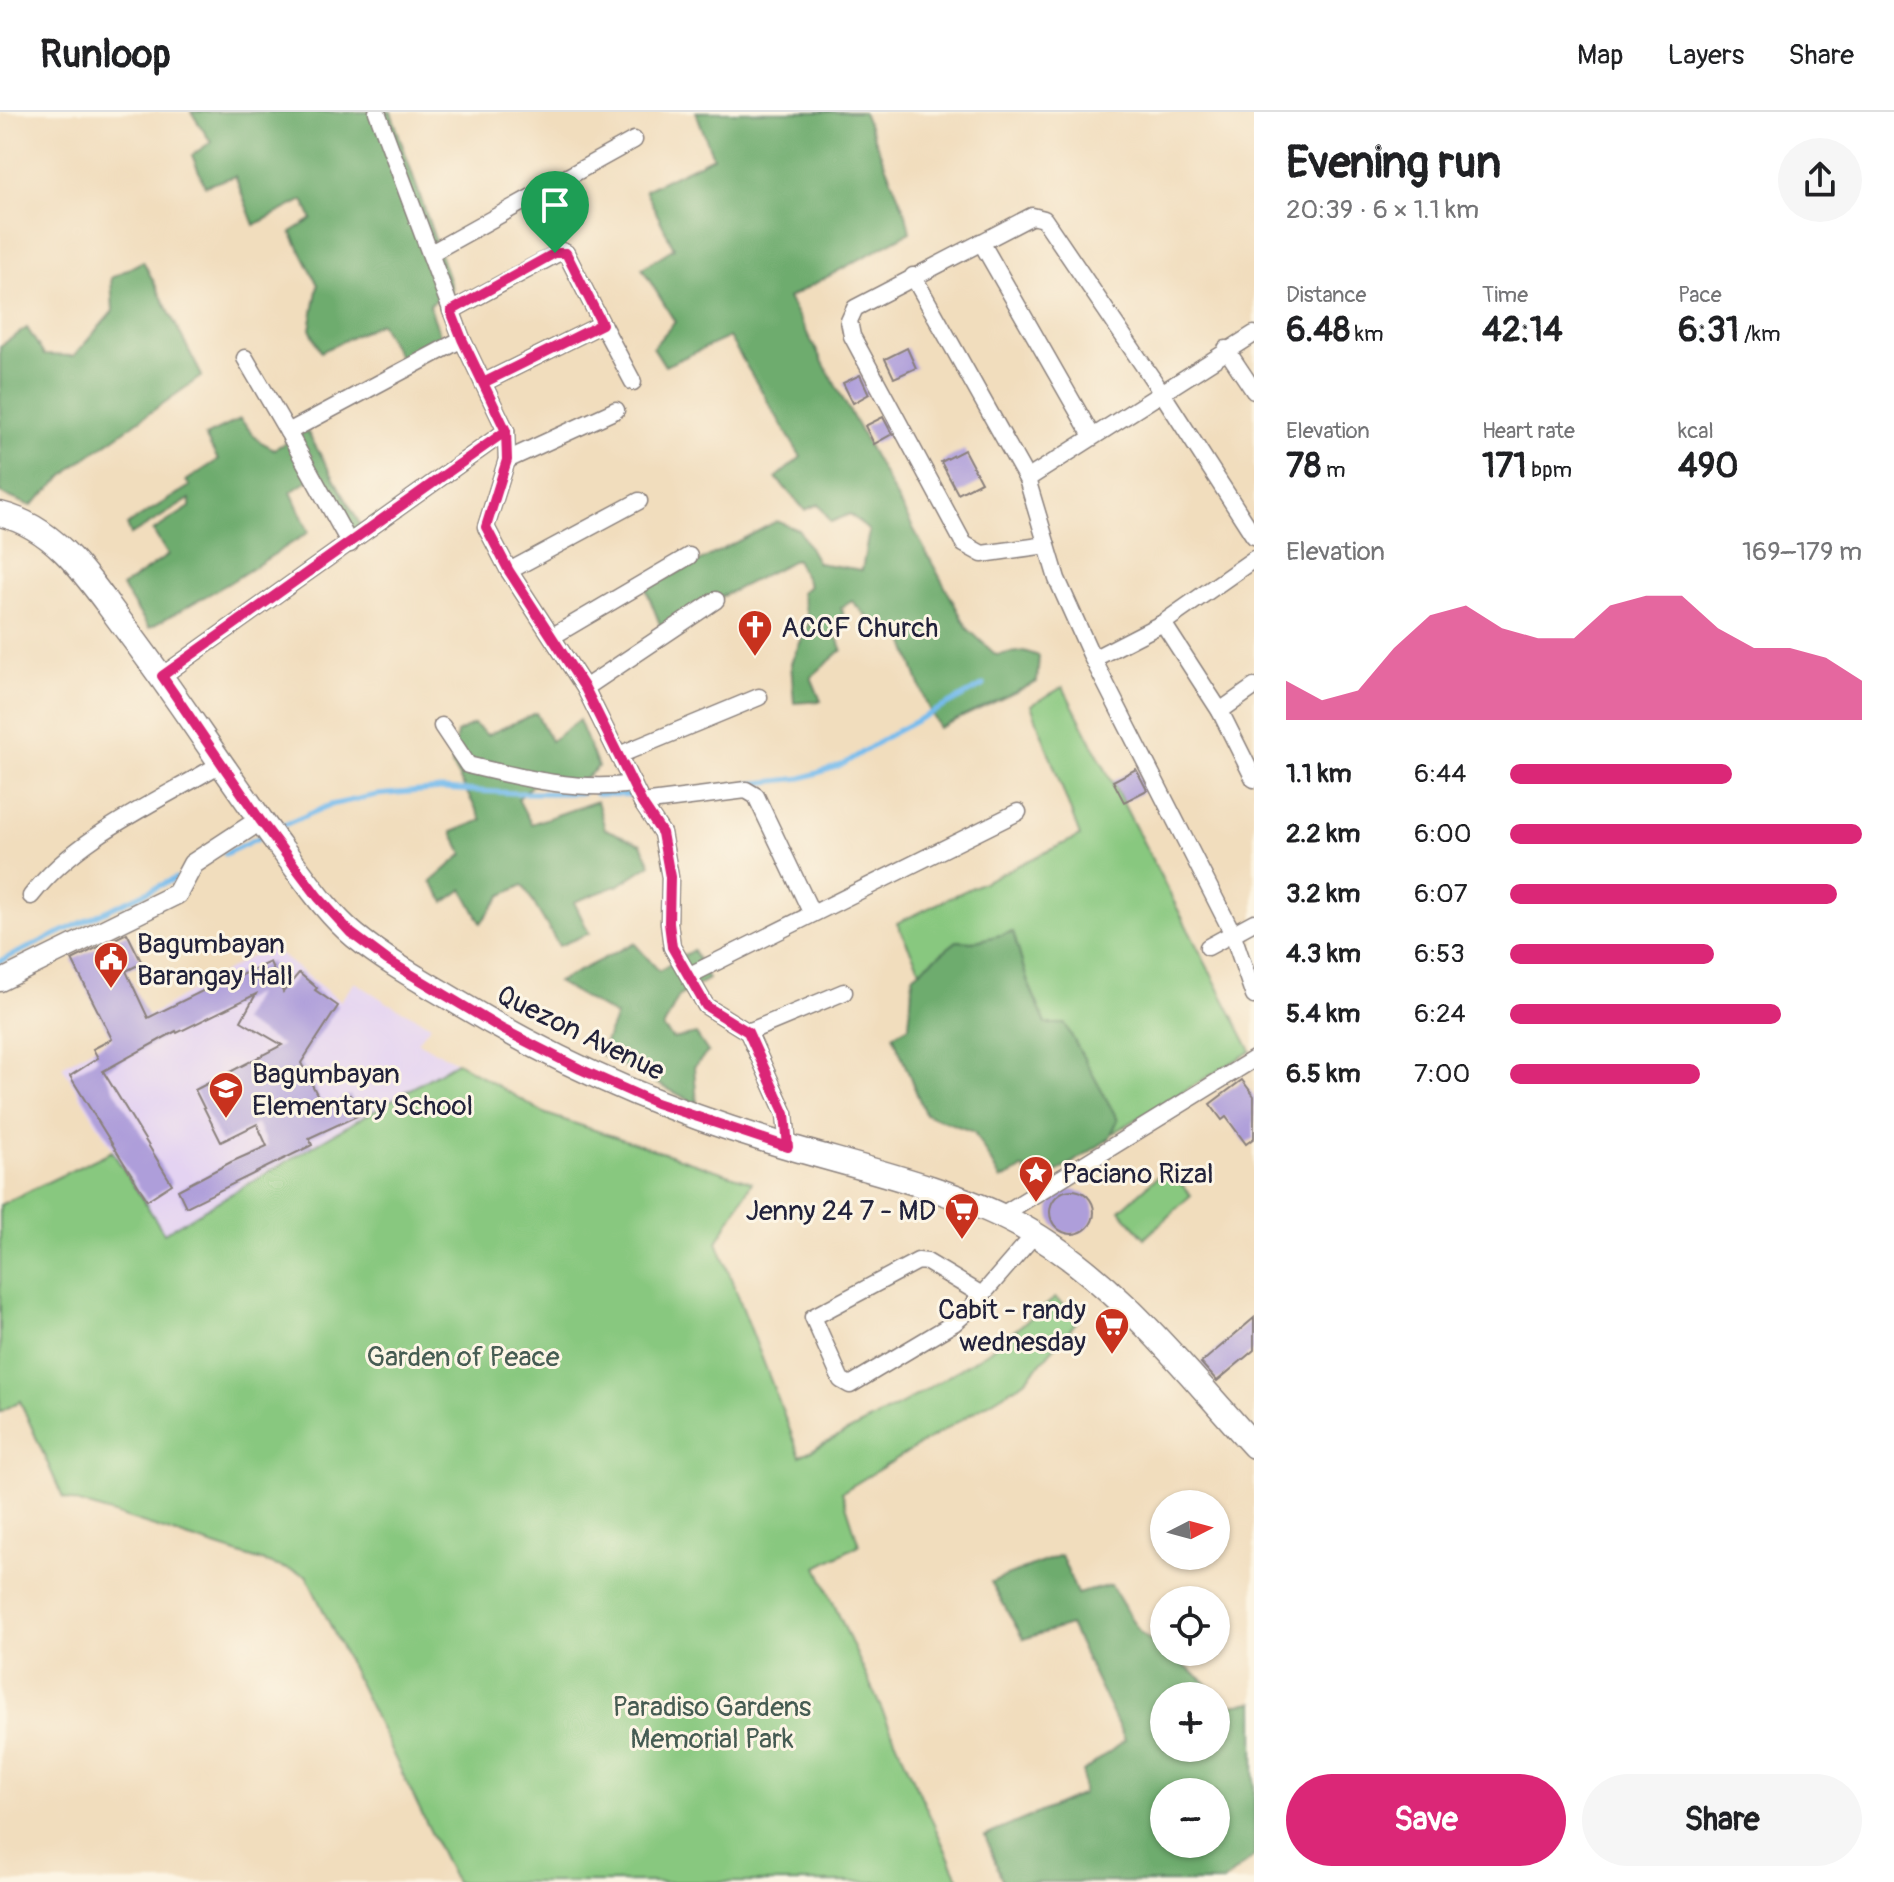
<!DOCTYPE html>
<html lang="en">
<head>
<meta charset="utf-8">
<style>
  :root { --surface:#fff; --page:#f6f6f6; --text:#202124; --muted:#757577; --line:#e0e0e0; --accent:#db2777 }
  body { margin:0; font-family:Pangolin,sans-serif; background:var(--page); color:var(--text); height:100vh; display:flex; flex-direction:column; font-size:30px; white-space:nowrap }
  * { box-sizing:border-box; margin:0 }
  p { font-size:26px; color:var(--muted) }
  .icon { flex:none; width:44px; height:44px; fill:none; stroke:currentColor; stroke-width:2; stroke-linecap:round; stroke-linejoin:round }
  .map { position:relative; flex:1; overflow:hidden }
  .panel { display:flex; flex-direction:column; background:var(--surface); width:640px }
  .panel>* { flex:none }
  .needle { width:52px; rotate:84deg }
  .fabs { position:absolute; left:1150px; top:1378px; display:grid; gap:16px }
  .fabs a { display:grid; place-items:center; width:80px; height:80px; border-radius:50%; background:var(--surface); box-shadow:0 2px 6px #0004; font-size:40px }
  .pin { position:absolute; display:grid; place-items:center; width:68px; height:68px; color:#fff; margin:-82px -34px; border-radius:50% 50% 50% 0; rotate:-45deg; box-shadow:0 0 8px #0007 }
  .pin .icon { rotate:45deg }
  .round { display:grid; place-items:center; flex:none; width:84px; height:84px; border-radius:42px; background:var(--page) }
  .headline { display:flex; align-items:center; justify-content:space-between; height:136px; padding:0 32px }
  h1 { font-size:44px; font-weight:700; line-height:60px }
  .stats { display:grid; grid-template-columns:repeat(3,1fr); gap:12px; height:136px; padding:8px 32px }
  .stats div { display:grid; align-content:center }
  .stats b { font-size:34px; font-weight:700 }
  .stats small { font-size:22px; font-weight:400 }
  .stats p { font-size:22px }
  .chart { height:224px; padding:16px 32px }
  .chart p { display:flex; justify-content:space-between }
  .chart svg { width:100%; height:144px; margin-top:8px; fill:var(--accent); opacity:.7 }
  .action { display:flex; gap:16px; margin-top:auto; padding:16px 32px }
  .action a { flex:1; height:92px; border-radius:48px; background:var(--accent); color:#fff; font-size:32px; font-weight:700; line-height:92px; text-align:center }
  .action a+a { background:var(--page); color:var(--text) }
  ul { padding:0 32px; list-style:none; font-size:26px }
  li { display:grid; grid-template-columns:128px 96px 1fr; align-items:center; height:60px }
  li i { height:20px; border-radius:10px; background:var(--accent) }
  header { display:flex; align-items:center; gap:48px; box-sizing:border-box; height:112px; padding:0 40px; background:var(--surface); border-bottom:2px solid var(--line) }
  header strong { font-size:38px }
  nav { display:flex; gap:44px; margin-inline-start:auto; font-size:28px }
  main { display:flex; flex:1; min-height:0 }
  .map>svg:first-child { display:block }
</style>
</head>
<body>
<header>
<strong>Runloop</strong>
<nav><a>Map</a><a>Layers</a><a>Share</a></nav>
</header>
<main>
<div class="map">
<svg width="1254" height="1770" viewBox="0 0 1254 1770">
  <rect width="100%" height="100%" fill="#fcf5e5"/>
  <filter id="ink" filterUnits="userSpaceOnUse"><feTurbulence type="fractalNoise" baseFrequency=".0125" numOctaves="2"/><feDisplacementMap in="SourceGraphic" scale="16" xChannelSelector="R" yChannelSelector="G"/><feConvolveMatrix kernelMatrix="1 2 1 2 8 2 1 2 1" color-interpolation-filters="sRGB"/></filter>
  <filter id="wash" filterUnits="userSpaceOnUse"><feTurbulence type="fractalNoise" baseFrequency=".006" numOctaves="4" result="noise"/><feDisplacementMap in="SourceGraphic" scale="32" xChannelSelector="R" yChannelSelector="G"/><feGaussianBlur stdDeviation="1.8" result="paint"/><feColorMatrix in="noise" values="0 0 0 0 0 0 0 0 0 0 0 0 0 0 0 0 0 1.4 0 .05"/><feComposite in="paint" operator="in"/></filter>
  <g filter="url(#wash)">
    <rect width="100%" height="100%" fill="#f1ddbd"/>
    <path fill="#e4d3f2" d="M 269,834 L 340,889 L 355,870 L 388,891 L 431,913 L 417,930 L 457,950 L 164,1122 L 62,954 Z"/>
    <g fill="#88c87f" stroke="#55755d" stroke-width="2">
      <path d="M 1063,575 L 1251,939 L 1110,1023 L 1117,1008 L 1046,912 L 1027,868 L 1013,820 L 972,830 L 957,829 L 920,858 L 897,811 L 1080,724 L 1031,593 Z"/>
      <path d="M 457,950 L 546,1002 L 752,1070 L 717,1130 L 800,1344 L 902,1292 L 988,1240 L 1055,1186 L 1080,1206 L 1025,1269 L 842,1380 L 859,1433 L 817,1455 L 960,1770 L 455,1770 L 306,1463 L 63,1386 L 20,1289 L 0,1300 L 0,1093 L 112,1039 L 164,1121 Z"/>
      <path d="M 1167,1056 L 1191,1083 L 1145,1126 L 1120,1098 Z"/>
    </g>
    <g fill="#6eac6e" stroke="#486754" stroke-width="2" fill-rule="evenodd">
      <path d="M 191,0 L 391,0 L 452,177 L 429,193 L 442,228 L 400,247 L 380,211 L 321,240 L 310,217 L 318,173 L 291,120 L 312,107 L 303,88 L 254,113 L 235,64 L 205,74 L 192,43 L 211,30 Z"/>
      <path d="M 696,0 L 863,0 L 906,102 L 910,120 L 788,186 L 968,517 L 996,543 L 1024,539 L 1039,544 L 1037,570 L 939,616 L 927,593 L 903,525 L 872,510 L 852,489 L 841,496 L 847,514 L 835,521 L 842,538 L 811,565 L 821,589 L 794,591 L 791,551 L 809,511 L 801,481 L 809,474 L 796,447 L 661,515 L 646,477 L 777,409 L 799,418 L 818,451 L 862,458 L 869,419 L 850,402 L 831,410 L 819,392 L 805,398 L 776,366 L 801,345 L 729,225 L 665,254 L 653,235 L 675,210 L 642,156 L 674,136 L 645,78 L 713,45 Z"/>
      <path d="M 143,149 L 202,264 L 76,353 L 31,394 L 0,381 L 0,234 L 27,216 L 44,243 L 74,244 L 113,199 L 111,166 Z"/>
      <path d="M 240,307 L 259,329 L 274,337 L 307,319 L 361,414 L 351,424 L 316,363 L 291,380 L 309,420 L 229,471 L 149,516 L 122,475 L 168,443 L 153,419 L 190,395 L 190,387 L 131,423 L 127,413 L 190,374 L 186,369 L 218,348 L 205,324 Z"/>
      <path d="M 536,601 L 551,629 L 579,608 L 598,655 L 580,671 L 532,673 L 518,687 L 531,712 L 597,689 L 605,717 L 641,732 L 651,752 L 619,773 L 574,790 L 589,821 L 559,834 L 523,773 L 502,783 L 481,811 L 463,777 L 445,790 L 431,770 L 463,742 L 452,720 L 482,708 L 452,653 L 457,621 L 474,612 L 487,623 Z"/>
      <path d="M 1013,820 L 1027,868 L 1046,912 L 1065,912 L 1118,1008 L 1109,1027 L 1033,1076 L 1024,1056 L 1001,1068 L 974,1020 L 925,1002 L 893,923 L 909,914 L 913,864 L 957,829 L 972,830 Z"/>
      <path d="M 634,831 L 659,859 L 693,838 L 708,867 L 679,884 L 663,916 L 673,927 L 696,922 L 708,940 L 694,955 L 697,992 L 600,942 L 616,904 L 557,870 Z"/>
      <path d="M 1061,1443 L 1077,1482 L 1111,1473 L 1140,1521 L 1203,1568 L 1230,1593 L 1254,1590 L 1254,1744 L 1223,1770 L 1003,1770 L 985,1724 L 1083,1682 L 1083,1660 L 1125,1628 L 1070,1513 L 1023,1527 L 991,1470 ZM 1164,1584 L 1216,1584 L 1216,1636 L 1164,1636 ZM 1164,1680 L 1216,1680 L 1216,1732 L 1164,1732 Z"/>
    </g>
    <g fill="none" stroke-linecap="round" stroke-linejoin="round">
      <g stroke="#76bced" stroke-width="5">
        <path d="M 748,672 L 802,666 L 842,653 L 895,620 L 984,573"/>
        <path d="M 596,682 L 634,683"/>
        <path d="M 275,717 L 330,693 L 377,683 L 441,677 L 515,681 L 582,681"/>
        <path d="M 225,742 L 262,724"/>
        <path d="M 0,849 L 176,766"/>
      </g>
    </g>
    <g id="blocks">
      <g fill="#ae9eda">
        <path d="M 907,236 L 916,256 L 894,266 L 885,247 Z"/>
        <path d="M 860,263 L 869,282 L 853,291 L 843,271 Z"/>
        <path d="M 883,305 L 892,322 L 874,332 L 865,314 Z"/>
        <path d="M 964,338 L 981,370 L 958,382 L 941,350 Z"/>
        <path d="M 1136,657 L 1147,678 L 1124,690 L 1113,669 Z"/>
        <path d="M 127,821 L 142,851 L 126,859 L 148,906 L 239,861 L 241,863 L 270,850 L 283,880 L 299,861 L 317,876 L 315,878 L 338,894 L 301,951 L 324,996 L 350,983 L 359,1003 L 309,1026 L 312,1033 L 186,1095 L 178,1078 L 231,1050 L 267,1034 L 257,1012 L 221,1030 L 195,978 L 282,933 L 241,909 L 256,882 L 177,921 L 176,919 L 103,959 L 172,1072 L 147,1088 L 70,964 L 98,946 L 93,937 L 112,927 L 72,848 Z"/>
        <path d="M 1242,968 L 1254,984 L 1254,1026 L 1246,1032 L 1226,1005 L 1222,1008 L 1210,992 Z"/>
        <circle cx="1072" cy="1100" r="22"/>
        <path d="M 1254,1206 L 1254,1238 L 1217,1269 L 1201,1251 Z"/>
      </g>
    </g>
  </g>
  <g filter="url(#ink)">
    <use href="#blocks" fill-opacity="0" stroke="#8a807c" stroke-width="2"/>
    <g fill="none" stroke-linecap="round" stroke-linejoin="round">
      <defs>
        <g id="minor">
          <path d="M 377,0 L 462,227 L 506,319 L 507,348 L 486,415 L 509,459 L 585,576 L 642,691 L 662,721 L 670,765 L 669,811 L 672,835 L 706,894 L 748,920 L 785,1002 L 788,1035"/>
          <path d="M 981,130 L 1092,324"/>
          <path d="M 431,141 L 634,28"/>
          <path d="M 913,164 L 1027,367 L 1057,467 L 1093,547 L 1232,820 L 1254,884"/>
          <path d="M 451,199 L 562,139 L 566,141 L 602,212 L 483,271"/>
          <path d="M 602,212 L 633,270"/>
          <path d="M 1226,237 L 1254,279"/>
          <path d="M 245,246 L 288,320"/>
          <path d="M 507,348 L 616,298"/>
          <path d="M 1027,367 L 1254,222"/>
          <path d="M 350,432 L 288,320 L 462,227"/>
          <path d="M 1047,433 L 982,442 L 964,432 L 852,224 L 849,209 L 855,196 L 1032,104 L 1044,107 L 1162,281 L 1254,424"/>
          <path d="M 509,459 L 639,389"/>
          <path d="M 1163,511 L 1220,599 L 1254,667"/>
          <path d="M 553,524 L 689,444"/>
          <path d="M 1093,547 L 1163,511 L 1254,447"/>
          <path d="M 162,564 L 506,319"/>
          <path d="M 585,576 L 716,488"/>
          <path d="M 1220,599 L 1254,575"/>
          <path d="M 442,614 L 468,653 C 522,666 578,680 633,672"/>
          <path d="M 619,643 L 759,585"/>
          <path d="M 642,691 L 746,678 L 756,684 L 812,802"/>
          <path d="M 31,784 C 77,724 157,690 222,651"/>
          <path d="M 1208,835 L 1254,810"/>
          <path d="M 690,863 L 1018,700"/>
          <path d="M 748,920 L 844,880"/>
          <path d="M 1000,1104 L 1254,947"/>
          <path d="M 982,1183 L 927,1150 L 918,1149 L 813,1205 L 841,1268 L 850,1273 L 954,1211 L 968,1199 L 1034,1123"/>
        </g>
        <path id="tertiary" d="M 0,869 L 177,782 L 193,752 L 260,708"/>
        <path id="secondary" d="M 0,402 C 58,416 90,469 123,513 C 179,586 227,664 282,737 C 305,767 326,800 355,824 C 387,850 422,869 457,890 C 555,949 657,995 766,1028 C 846,1053 946,1073 1019,1113 C 1113,1165 1183,1255 1254,1334"/>
      </defs>
      <use href="#minor" stroke="#8a807c" stroke-width="19"/>
      <use href="#tertiary" stroke="#8a807c" stroke-width="23"/>
      <use href="#secondary" stroke="#8a807c" stroke-width="27"/>
      <use href="#minor" stroke="#fff" stroke-width="16"/>
      <use href="#tertiary" stroke="#fff" stroke-width="20"/>
      <use href="#secondary" stroke="#fff" stroke-width="24"/>
    </g>
  </g>
  <g fill="none" stroke-linecap="round" stroke-linejoin="round" filter="url(#ink)">
    <defs>
      <path id="route" d="M 555,141 L 451,199 L 462,227 L 506,319 L 162,564 L 260,708 L 318,785 L 351,821 L 387,848 L 502,917 L 580,957 L 656,991 L 788,1035 L 785,1002 L 748,920 L 706,894 L 672,835 L 669,811 L 670,765 L 662,721 L 642,691 L 585,576 L 509,459 L 486,415 L 507,348 L 506,319 L 483,271 L 602,212 L 566,141 L 555,141"/>
    </defs>
    <use href="#route" stroke="#fff" stroke-width="16"/>
    <use href="#route" stroke="#db2777" stroke-width="10"/>
  </g>
  <defs>
    <symbol id="church-pin" viewBox="-11 -11 22 30"><path d="M0 17L-7.5 6A9.5 9.5 0 1 1 7.5 6Z" fill="#c8321e" stroke="#fcf5e5"/><path d="M-1.2-6h2.4v3.5h3.3v2.4h-3.3V6h-2.4V-.1h-3.3v-2.4h3.3Z" fill="#fff"/></symbol>
    <symbol id="civic-pin" viewBox="-11 -11 22 30"><path d="M0 17L-7.5 6A9.5 9.5 0 1 1 7.5 6Z" fill="#c8321e" stroke="#fcf5e5"/><path d="M-.6-6.5H3V-4.5H.6V-3L4-1V1h2V6H-6V1h2V-1L-.6-3ZM-1.2 2.5V6h2.4V2.5Z" fill="#fff"/></symbol>
    <symbol id="school-pin" viewBox="-11 -11 22 30"><path d="M0 17L-7.5 6A9.5 9.5 0 1 1 7.5 6Z" fill="#c8321e" stroke="#fcf5e5"/><path d="M0-5L7-2L0 1L-7-2ZM-4 1L0 2.5L4 1V4Q0 6-4 4Z" fill="#fff"/></symbol>
    <symbol id="sight-pin" viewBox="-11 -11 22 30"><path d="M0 17L-7.5 6A9.5 9.5 0 1 1 7.5 6Z" fill="#c8321e" stroke="#fcf5e5"/><path d="M0-6L1.8-2.2L6-1.7L2.9 1.2L3.7 5.4L0 3.3L-3.7 5.4L-2.9 1.2L-6-1.7L-1.8-2.2Z" fill="#fff"/></symbol>
    <symbol id="supermarket-pin" viewBox="-11 -11 22 30"><path d="M0 17L-7.5 6A9.5 9.5 0 1 1 7.5 6Z" fill="#c8321e" stroke="#fcf5e5"/><path d="M-6-5.5h2.5l.6 2H6L4.5 2H-2.5L-4.4-4H-6ZM-1.5 3.2a1.3 1.3 0 1 0 .1 0ZM3 3.2a1.3 1.3 0 1 0 .1 0Z" fill="#fff"/></symbol>
  </defs>
  <g fill-rule="evenodd">
    <use href="#church-pin" x="735" y="495" width="40" height="54"/>
    <use href="#civic-pin" x="91" y="827" width="40" height="54"/>
    <use href="#school-pin" x="206" y="957" width="40" height="54"/>
    <use href="#sight-pin" x="1016" y="1041" width="40" height="54"/>
    <use href="#supermarket-pin" x="942" y="1078" width="40" height="54"/>
    <use href="#supermarket-pin" x="1092" y="1193" width="40" height="54"/>
  </g>
  <g text-anchor="middle" stroke-width="6" stroke-linejoin="round" paint-order="stroke">
    <g font-size="28" fill="#22223b" stroke="#fcf5e5" text-anchor="start">
      <text x="781" y="525">ACCF Church</text>
      <text x="137" y="841">Bagumbayan<tspan x="137" dy="32">Barangay Hall</tspan></text>
      <text x="252" y="971">Bagumbayan<tspan x="252" dy="32">Elementary School</tspan></text>
      <text x="1062" y="1071">Paciano Rizal</text>
      <text x="936" y="1108" text-anchor="end">Jenny 24 7 - MD</text>
      <text x="1086" y="1207" text-anchor="end">Cabit - randy<tspan x="1086" dy="32">wednesday</tspan></text>
    </g>
    <g font-size="28" fill="#22223b" stroke="#fcf5e5">
      <text transform="translate(581 920) rotate(26)" y="10">Quezon Avenue</text>
    </g>
    <g font-size="28" fill="#465c53" stroke="#fcf5e5">
      <text x="463" y="1254">Garden of Peace</text>
      <text x="712" y="1604">Paradiso Gardens<tspan x="712" dy="32">Memorial Park</tspan></text>
    </g>
  </g>
</svg>
<div class="fabs">
<a><svg class="needle" viewBox="-14 -14 28 28"><path d="M0-13l5 13h-10z" fill="#e53935"/><path d="M0 13l5-13h-10z" fill="#757577"/></svg></a>
<a><svg class="icon" aria-label="locate" viewBox="0 0 24 24"><circle cx="12" cy="12" r="6"/><path d="M12 2v4M12 18v4M2 12h4M18 12h4"/></svg></a>
<a>+</a>
<a>−</a>
</div>
<div class="pin" style="left:555px;top:141px;background:#1e9e55"><svg class="icon" aria-label="arrive" viewBox="0 0 24 24"><path d="M6 21V4h12l-3 4 3 4H6"/></svg></div>
</div>
<section class="panel">
<div class="headline"><div><h1>Evening run</h1><p>20:39 · 6 × 1.1 km</p></div><a class="round"><svg class="icon" aria-label="share" viewBox="0 0 24 24"><path d="M12 15V3M7 8l5-5 5 5M5 13v7h14v-7"/></svg></a></div>
<div class="stats">
<div><p>Distance</p><b>6.48<small> km</small></b></div>
<div><p>Time</p><b>42:14</b></div>
<div><p>Pace</p><b>6:31<small> /km</small></b></div>
</div>
<div class="stats">
<div><p>Elevation</p><b>78<small> m</small></b></div>
<div><p>Heart rate</p><b>171<small> bpm</small></b></div>
<div><p>kcal</p><b>490</b></div>
</div>
<div class="chart"><p><span>Elevation</span>169–179 m</p>
<svg viewBox="0 0 160 44" preserveAspectRatio="none"><path d="M0 44V32L10 38L20 35L30 22L40 12L50 9L60 16L70 19L80 19L90 9L100 6L110 6L120 16L130 22L140 22L150 25L160 32V44z"/></svg>
</div>
<ul>
<li><b>1.1 km</b>6:44<i style="width:63%"></i></li>
<li><b>2.2 km</b>6:00<i style="width:100%"></i></li>
<li><b>3.2 km</b>6:07<i style="width:93%"></i></li>
<li><b>4.3 km</b>6:53<i style="width:58%"></i></li>
<li><b>5.4 km</b>6:24<i style="width:77%"></i></li>
<li><b>6.5 km</b>7:00<i style="width:54%"></i></li>
</ul>
<div class="action"><a>Save</a><a>Share</a></div>
</section>
</main>
</body>
</html>
